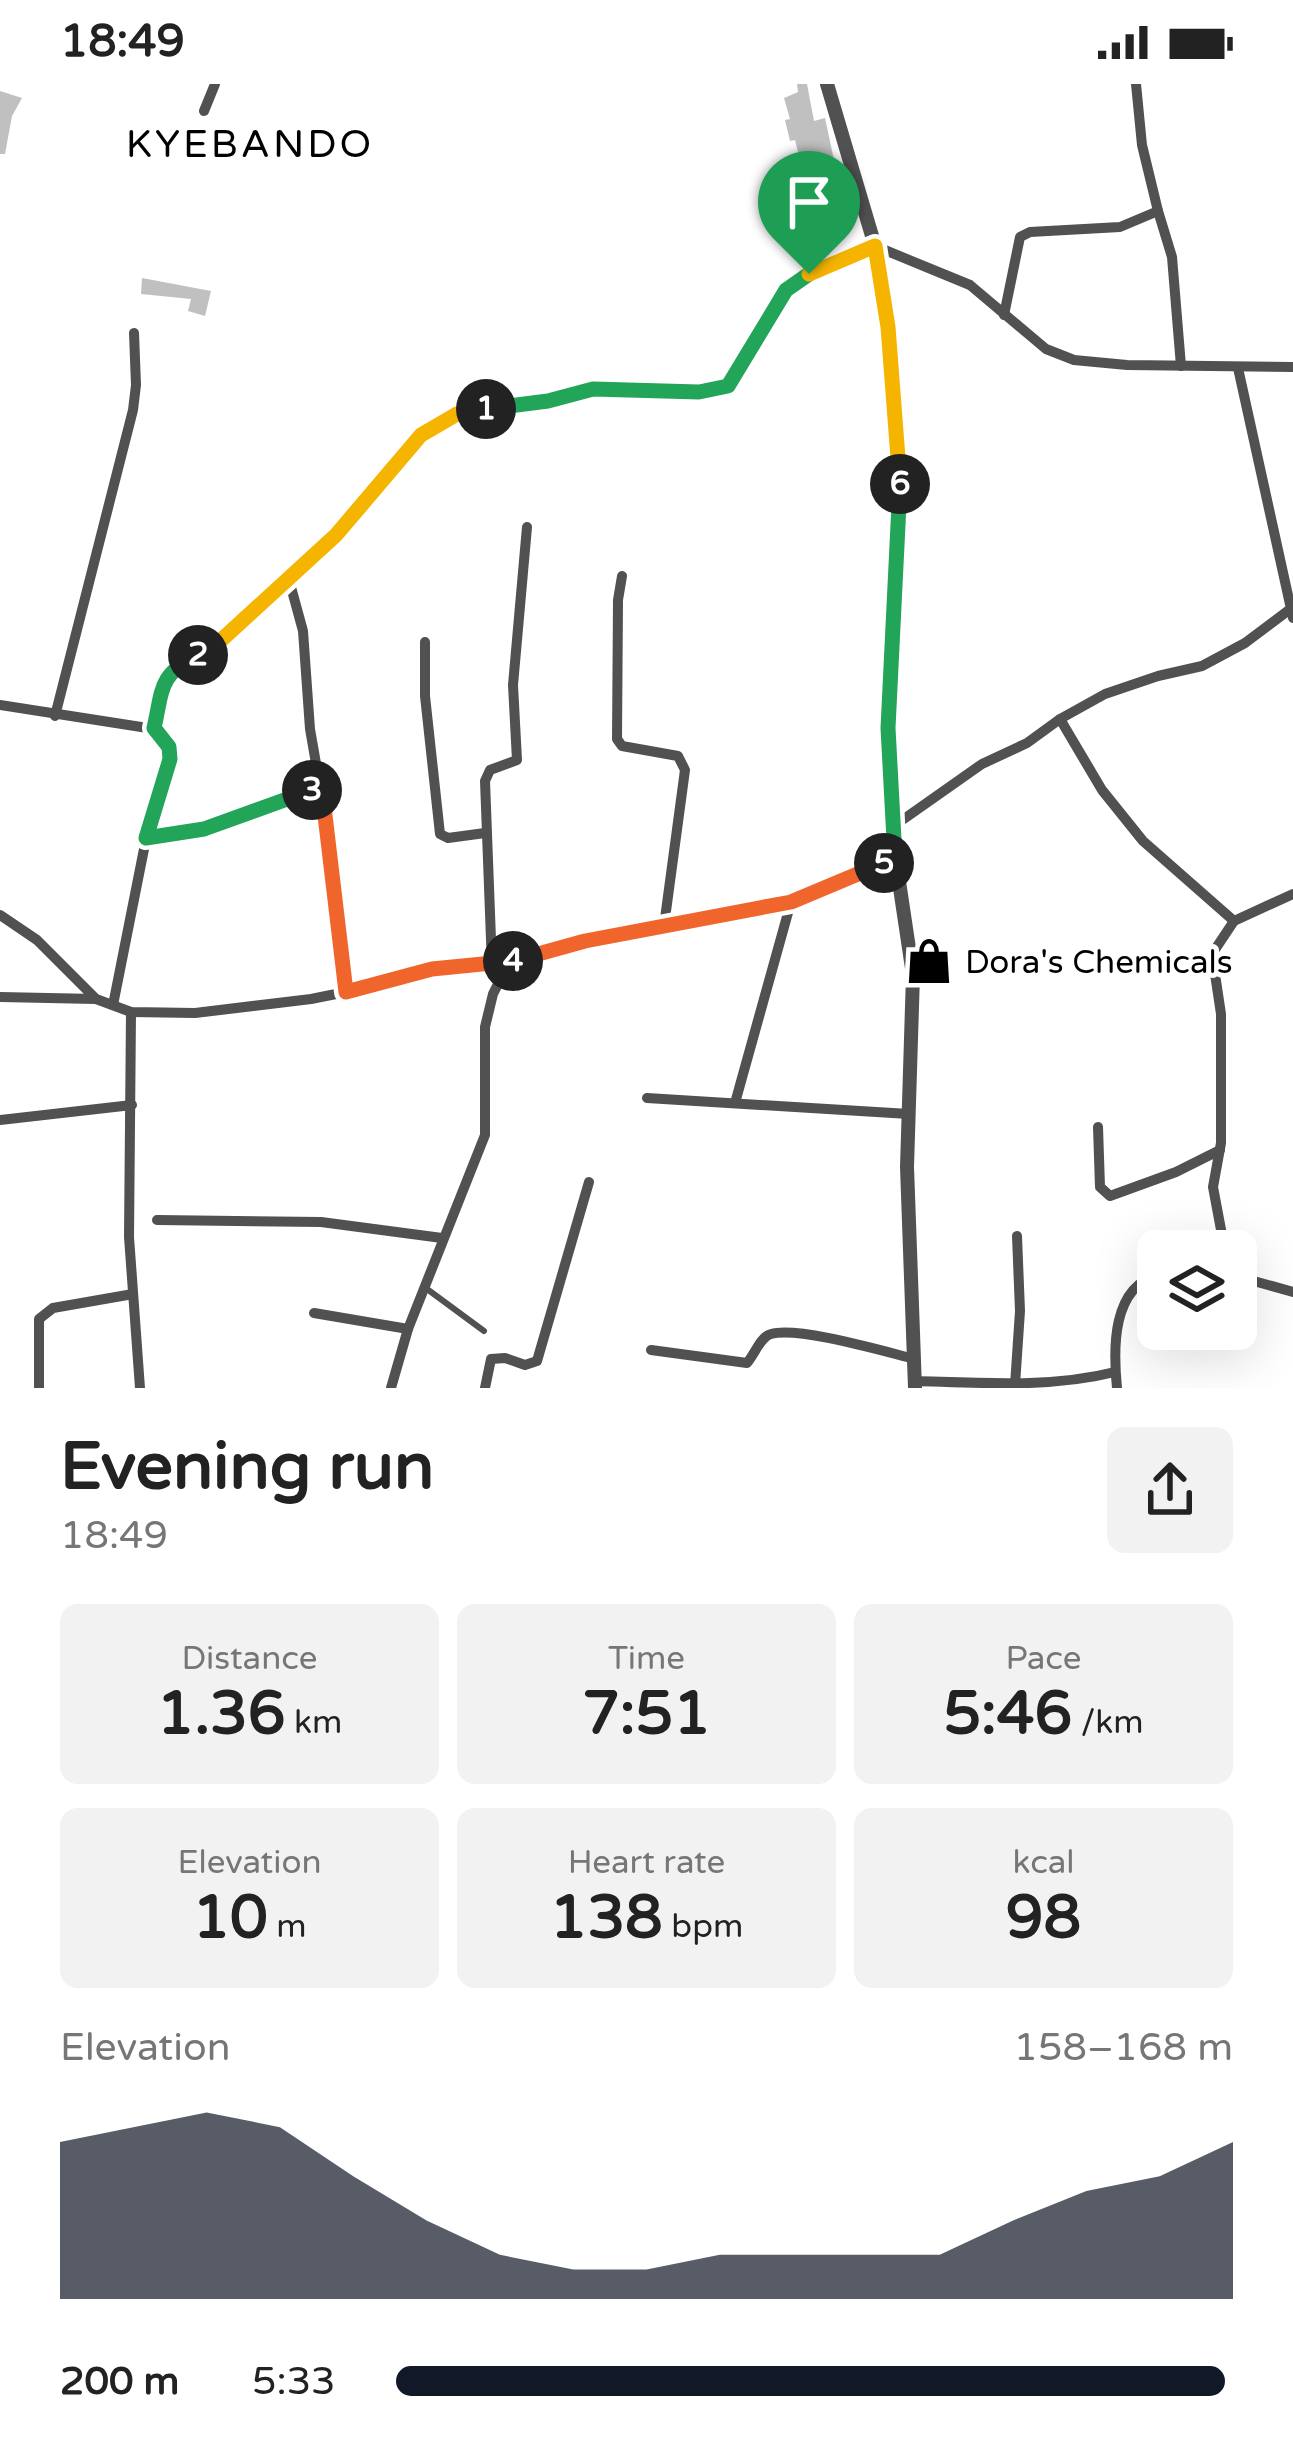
<!DOCTYPE html>
<html lang="en">
<head>
<meta charset="utf-8">
<style>
  :root { --surface:#fff; --page:#f2f2f2; --text:#222; --muted:#767676; --accent:#111827 }
  body { margin:0; font-family:"Varela Round",sans-serif; background:var(--page); color:var(--text); height:100vh; display:flex; flex-direction:column; font-size:45px; white-space:nowrap }
  * { box-sizing:border-box; margin:0 }
  p { font-size:39px; color:var(--muted) }
  .icon { flex:none; width:66px; height:66px; fill:none; stroke:currentColor; stroke-width:2; stroke-linecap:round; stroke-linejoin:round }
  .map { position:relative; height:1304px; overflow:hidden }
  .side { display:flex; flex-direction:column; background:var(--surface); flex:1 }
  .side>* { flex:none }
  .fabs { position:absolute; left:1137px; top:1146px; display:grid; gap:24px }
  .fabs a { display:grid; place-items:center; width:120px; height:120px; border-radius:18px; background:var(--surface); box-shadow:0 12px 48px #0002; font-size:60px }
  .pin { position:absolute; display:grid; place-items:center; width:102px; height:102px; color:#fff; margin:-123px -51px; border-radius:50% 50% 50% 0; rotate:-45deg; box-shadow:0 0 12px #0007 }
  .pin .icon { rotate:45deg }
  .km { position:absolute; width:60px; height:60px; margin:-30px; border-radius:50%; background:#222; color:#fff; font-size:33px; line-height:60px; text-align:center }
  .round { display:grid; place-items:center; flex:none; width:126px; height:126px; border-radius:18px; background:var(--page) }
  .overview { display:flex; align-items:center; justify-content:space-between; height:204px; padding:0 60px }
  h1 { font-size:66px; font-weight:800; line-height:90px }
  .stats { display:grid; grid-template-columns:repeat(3,1fr); gap:18px; height:204px; padding:12px 60px }
  .stats div { display:grid; align-content:center; border-radius:18px; background:var(--page); text-align:center }
  .stats b { font-size:60px; font-weight:800 }
  .stats small { font-size:33px; font-weight:400 }
  .stats p { font-size:33px }
  .chart { height:336px; padding:24px 60px }
  .chart p { display:flex; justify-content:space-between }
  .chart svg { width:100%; height:216px; margin-top:12px; fill:var(--accent); opacity:.7 }
  ul { padding:0 60px; list-style:none; font-size:39px }
  li { display:grid; grid-template-columns:192px 144px 1fr; align-items:center; height:90px }
  li i { height:30px; border-radius:15px; background:var(--accent) }
  .status { display:flex; justify-content:space-between; align-items:center; height:84px; padding:0 60px; background:var(--surface); direction:ltr }
  .status svg { height:33px; fill:currentColor }
  .map>svg:first-child { display:block }
</style>
</head>
<body>
<div class="status"><b>18:49</b><svg viewBox="0 0 49 12"><path d="M0 12V9h3v3zM5 12V6h3v6zM10 12V3h3v9zM15 12V0h3v12zM26 1h20v11H26zM47 4h2v5h-2z"/></svg></div>
<div class="map">
<svg width="1293" height="1304" viewBox="0 0 1293 1304">
  <rect width="100%" height="100%" fill="#fff"/>
  <g fill="#c0c0c0">
    <path d="M 797,0 L 807,0 L 814,37 L 825,34 L 844,123 L 826,127 L 823,117 L 784,126 L 779,101 L 774,102 L 771,87 L 802,84 L 795,56 L 790,57 L 785,36 L 790,35 L 784,14 L 798,8 Z"/>
    <path d="M 0,7 L 22,14 L 12,32 L 5,70 L 0,70 Z"/>
    <path d="M 142,194 L 211,207 L 205,232 L 188,227 L 191,215 L 141,210 Z"/>
  </g>
  <g fill="none" stroke-linecap="round" stroke-linejoin="round">
    <path stroke="#515151" stroke-width="6" d="M 427,1205 L 484,1247"/>
    <g stroke="#515151" stroke-width="10">
      <path d="M 204,27 L 215,0"/>
      <path d="M 1158,127 L 1172,173 L 1181,282"/>
      <path d="M 1004,231 L 1020,153 L 1030,148 L 1120,143 L 1158,127 L 1142,61 L 1136,0"/>
      <path d="M 1238,284 L 1293,534"/>
      <path d="M 288,492 L 303,547 L 310,645 L 333,777 L 346,908"/>
      <path d="M 622,492 L 618,516 L 617,655 L 622,662 L 678,672 L 685,686 L 664,842"/>
      <path d="M 425,558 L 425,612 L 440,750 L 448,754 L 485,749"/>
      <path d="M 0,621 L 154,645 L 169,663 L 170,675 L 146,755 L 113,921"/>
      <path d="M 55,632 L 133,326 L 136,301 L 134,249"/>
      <path d="M 1060,635 L 1102,706 L 1143,757 L 1234,837"/>
      <path d="M 154,645 L 166,591 L 218,559 L 336,451 L 406,366 L 439,338 L 457,330 L 548,317 L 594,305 L 719,305 C 756,289 758,231 789,204 C 812,184 847,175 875,162 L 970,201 L 1046,265 L 1074,276 L 1127,281 L 1293,283"/>
      <path d="M 891,744 L 982,680 L 1027,659 L 1060,635 L 1105,610 L 1158,592 L 1202,582 L 1245,559 L 1293,523"/>
      <path d="M 146,755 L 204,745 L 320,703"/>
      <path d="M 0,831 L 37,856 L 96,915 L 131,928 L 195,929 L 311,915 L 381,901 L 432,885 L 509,878 L 585,857 L 791,818 L 895,774"/>
      <path d="M 492,882 L 485,697 L 490,686 L 517,676 L 513,601 L 527,443"/>
      <path d="M 0,913 L 96,915"/>
      <path d="M 131,928 L 129,1153 L 140,1304"/>
      <path d="M 647,1014 L 909,1030"/>
      <path d="M 735,1019 L 791,818"/>
      <path d="M 0,1036 L 132,1021"/>
      <path d="M 1098,1043 L 1100,1103 L 1110,1112 L 1176,1088 L 1220,1066"/>
      <path d="M 157,1136 L 321,1138 L 442,1154"/>
      <path d="M 1225,1167 L 1213,1103 L 1221,1059 L 1221,930 L 1212,870 L 1234,837 L 1293,810"/>
      <path d="M 1236,1192 L 1293,1208"/>
      <path d="M 314,1229 L 408,1245"/>
      <path d="M 651,1266 L 747,1279 C 755,1270 760,1253 771,1250 C 798,1242 886,1268 915,1275"/>
      <path d="M 915,1297 C 983,1299 1051,1304 1115,1288"/>
      <path d="M 1015,1301 L 1020,1227 L 1017,1152"/>
      <path d="M 39,1304 L 39,1235 L 53,1224 L 133,1210"/>
      <path d="M 391,1304 L 408,1245 L 485,1051 L 485,943 L 493,910 L 509,878"/>
      <path d="M 485,1304 L 491,1275 L 505,1274 L 525,1281 L 537,1277 L 589,1098"/>
      <path d="M 1117,1304 C 1113,1264 1112,1203 1158,1191"/>
    </g>
    <path stroke="#515151" stroke-width="14" d="M 827,0 L 875,162 L 896,322 L 902,424 L 888,644 L 891,744 L 913,891 L 907,1083 L 915,1304"/>
  </g>
  <g fill="none" stroke-linecap="round" stroke-linejoin="round">
    <defs>
      <path id="split-1" d="M 486,325 L 548,317 L 593,305 L 699,308 L 728,302 L 786,206 L 809,190"/>
      <path id="split-2" d="M 198,571 L 218,559 L 336,451 L 421,351 L 457,330 L 486,325"/>
      <path id="split-3" d="M 198,571 C 158,591 163,605 154,644 L 169,663 L 170,675 L 146,754 L 204,745 L 312,706"/>
      <path id="split-4" d="M 312,706 L 320,703 L 324,723 L 346,908 L 432,885 L 513,877"/>
      <path id="split-5" d="M 513,877 L 585,857 L 791,818 L 884,779"/>
      <path id="split-6" d="M 884,779 L 895,774 L 888,644 L 900,400"/>
      <path id="split-7" d="M 809,190 L 875,162 L 888,243 L 900,400"/>
    </defs>
    <use href="#split-1" stroke="#fff" stroke-width="24"/>
    <use href="#split-2" stroke="#fff" stroke-width="24"/>
    <use href="#split-3" stroke="#fff" stroke-width="24"/>
    <use href="#split-4" stroke="#fff" stroke-width="24"/>
    <use href="#split-5" stroke="#fff" stroke-width="24"/>
    <use href="#split-6" stroke="#fff" stroke-width="24"/>
    <use href="#split-7" stroke="#fff" stroke-width="24"/>
    <use href="#split-1" stroke="#22a559" stroke-width="15"/>
    <use href="#split-2" stroke="#f5b400" stroke-width="15"/>
    <use href="#split-3" stroke="#22a559" stroke-width="15"/>
    <use href="#split-4" stroke="#f0652b" stroke-width="15"/>
    <use href="#split-5" stroke="#f0652b" stroke-width="15"/>
    <use href="#split-6" stroke="#22a559" stroke-width="15"/>
    <use href="#split-7" stroke="#f5b400" stroke-width="15"/>
  </g>
  <defs>
    <symbol id="shop-bare" viewBox="-9 -9 18 18"><path d="M-5-2.5h2.3a2.7 3.5 0 0 1 5.4 0H5L5.5 6h-11ZM-1.5-2.5h3a1.5 2.3 0 0 0-3 0Z" fill="#000" stroke="#fff" stroke-width="2.5" paint-order="stroke"/></symbol>
  </defs>
  <g fill-rule="evenodd">
    <use href="#shop-bare" x="896" y="844" width="66" height="66"/>
  </g>
  <g text-anchor="middle" stroke-width="10" stroke-linejoin="round" paint-order="stroke">
    <g font-size="33" fill="#000" stroke="#fff" text-anchor="start">
      <text x="965" y="889">Dora's Chemicals</text>
    </g>
    <g font-size="39" letter-spacing="3" fill="#000" stroke="#fff">
      <text x="250" y="73">KYEBANDO</text>
    </g>
  </g>
</svg>
<div class="fabs">
<a><svg class="icon" aria-label="layers" viewBox="0 0 24 24"><path d="M12 4l9 5-9 5-9-5zM3 14l9 5 9-5"/></svg></a>
</div>
<div class="pin" style="left:809px;top:190px;background:#1e9e55"><svg class="icon" aria-label="arrive" viewBox="0 0 24 24"><path d="M6 21V4h12l-3 4 3 4H6"/></svg></div>
<b class="km" style="left:486px;top:325px">1</b>
<b class="km" style="left:198px;top:571px">2</b>
<b class="km" style="left:312px;top:706px">3</b>
<b class="km" style="left:513px;top:877px">4</b>
<b class="km" style="left:884px;top:779px">5</b>
<b class="km" style="left:900px;top:400px">6</b>
</div>
<section class="side">
<div class="overview"><div><h1>Evening run</h1><p>18:49</p></div><a class="round"><svg class="icon" aria-label="share" viewBox="0 0 24 24"><path d="M12 15V3M7 8l5-5 5 5M5 13v7h14v-7"/></svg></a></div>
<div class="stats">
<div><p>Distance</p><b>1.36<small> km</small></b></div>
<div><p>Time</p><b>7:51</b></div>
<div><p>Pace</p><b>5:46<small> /km</small></b></div>
</div>
<div class="stats">
<div><p>Elevation</p><b>10<small> m</small></b></div>
<div><p>Heart rate</p><b>138<small> bpm</small></b></div>
<div><p>kcal</p><b>98</b></div>
</div>
<div class="chart"><p><span>Elevation</span>158–168 m</p>
<svg viewBox="0 0 160 44" preserveAspectRatio="none"><path d="M0 44V12L10 9L20 6L30 9L40 19L50 28L60 35L70 38L80 38L90 35L100 35L110 35L120 35L130 28L140 22L150 19L160 12V44z"/></svg>
</div>
<ul>
<li><b>200 m</b>5:33<i style="width:99%"></i></li>
</ul>
</section>
</body>
</html>
